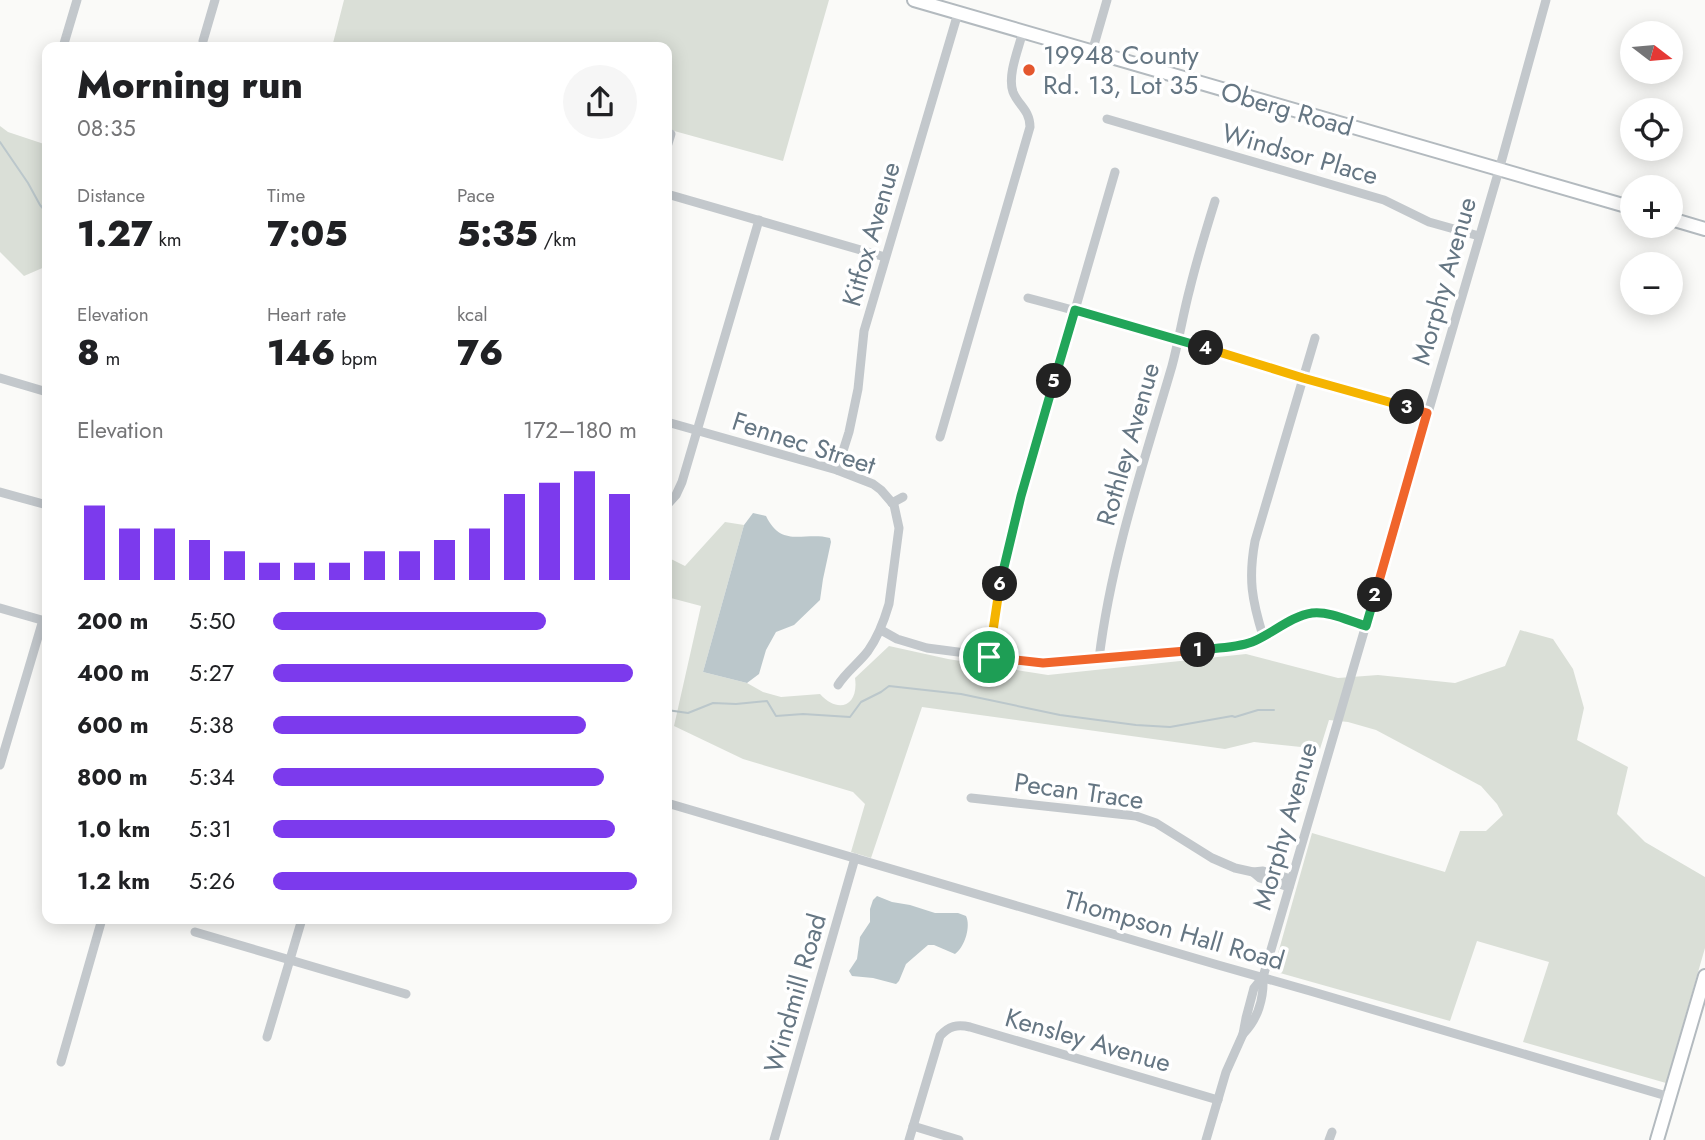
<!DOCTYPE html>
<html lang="en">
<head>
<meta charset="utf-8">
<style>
  :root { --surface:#fff; --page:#f6f6f6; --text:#202124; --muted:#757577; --accent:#7c3aed }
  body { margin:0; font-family:Jost,sans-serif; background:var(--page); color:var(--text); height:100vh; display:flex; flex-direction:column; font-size:26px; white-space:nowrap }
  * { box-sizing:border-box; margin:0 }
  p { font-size:23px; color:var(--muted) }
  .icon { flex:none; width:38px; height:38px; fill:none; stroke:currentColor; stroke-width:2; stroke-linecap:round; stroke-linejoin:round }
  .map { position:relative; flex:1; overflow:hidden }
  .side { position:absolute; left:42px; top:42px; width:630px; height:882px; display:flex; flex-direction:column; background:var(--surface); border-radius:14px; box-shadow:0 4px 18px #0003 }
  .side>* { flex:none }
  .needle { width:46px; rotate:106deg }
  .fabs { position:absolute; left:1620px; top:21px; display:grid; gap:14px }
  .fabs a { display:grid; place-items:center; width:63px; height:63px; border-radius:50%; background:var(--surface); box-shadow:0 4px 18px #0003; font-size:35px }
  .pin { position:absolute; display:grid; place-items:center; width:60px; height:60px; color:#fff; margin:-30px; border:4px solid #fff; border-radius:50%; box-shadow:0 2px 7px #0007 }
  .km { position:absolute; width:35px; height:35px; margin:-18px; border-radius:50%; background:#222; color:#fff; font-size:19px; line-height:35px; text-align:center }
  .round { display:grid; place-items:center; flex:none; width:74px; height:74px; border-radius:37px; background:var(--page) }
  .head { display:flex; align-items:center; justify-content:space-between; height:119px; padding:0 35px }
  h1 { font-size:38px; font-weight:800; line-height:52px }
  .figures { display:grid; grid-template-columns:repeat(3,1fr); gap:10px; height:119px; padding:7px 35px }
  .figures div { display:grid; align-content:center }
  .figures b { font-size:35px; font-weight:800 }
  .figures small { font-size:19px; font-weight:400 }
  .figures p { font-size:19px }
  .chart { height:196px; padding:14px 35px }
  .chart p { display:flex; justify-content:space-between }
  .chart svg { width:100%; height:126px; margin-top:7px; stroke:var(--accent); stroke-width:6 }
  ul { padding:0 35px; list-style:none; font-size:23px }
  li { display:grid; grid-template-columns:112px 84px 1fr; align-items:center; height:52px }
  li i { height:18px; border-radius:9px; background:var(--accent) }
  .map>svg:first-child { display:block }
</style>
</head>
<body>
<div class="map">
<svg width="1705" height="1140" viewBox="0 0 1705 1140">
  <rect width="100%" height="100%" fill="#fafaf8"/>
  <g fill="#dadfd7">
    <path d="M 344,0 L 829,0 L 783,161 L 667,129 L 667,47 L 332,47 Z"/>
    <path d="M 0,126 L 8,132 L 47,145 L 47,266 L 24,276 L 0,252 Z"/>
    <path d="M 725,522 L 744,525 L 703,672 L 747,683 L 763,692 L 781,697 L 820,694 C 839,715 859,705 855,678 L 889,646 L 948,659 L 1048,675 L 1246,654 L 1338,678 L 1378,675 L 1455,683 L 1505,666 L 1520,630 L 1553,639 L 1573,669 L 1584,708 L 1577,740 L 1628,767 L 1617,814 L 1645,842 L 1705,877 L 1705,948 L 1666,1083 L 1523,1042 L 1549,962 L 1477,941 L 1450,1021 L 1273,971 L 1312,833 L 1445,872 L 1460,831 L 1486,831 L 1503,815 L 1497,804 L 1481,786 L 1376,730 L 1348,722 L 1329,720 L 1320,749 L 1254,742 L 1225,749 L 922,707 L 871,858 L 851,852 L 865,804 L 853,792 L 743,759 L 674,726 L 701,606 L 667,597 L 667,553 L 671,559 L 685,566 Z"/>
  </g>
  <g fill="#bbc7cb">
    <path d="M 753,513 L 766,516 C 782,549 804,531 830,538 L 831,542 L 823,579 L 820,600 L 794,625 L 776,632 L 766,650 L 759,674 L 747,683 L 703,672 L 744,525 Z"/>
    <path d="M 877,896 L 892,902 L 910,905 L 935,913 L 958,913 L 966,916 C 971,926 965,947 955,954 L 934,945 L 928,945 L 906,964 L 899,981 L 896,984 L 873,978 L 852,976 L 849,971 L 857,959 L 860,937 L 870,922 L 870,909 L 873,900 Z"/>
  </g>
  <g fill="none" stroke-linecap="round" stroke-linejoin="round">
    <g stroke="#bbc7cb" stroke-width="2">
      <path d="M 0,142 L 28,183 L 40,205 L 47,213"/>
      <path d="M 667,710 L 688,713 L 713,703 L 736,704 L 767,701 L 776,716 L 803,714 L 850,717 L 861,702 L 881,692 L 889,686 L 961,694 L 1060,715 L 1136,725 L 1170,727 L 1232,716 L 1235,717 L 1258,710 L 1274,710"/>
    </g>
    <defs>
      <g id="secondary">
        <path d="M 914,0 L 1633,208"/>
        <path d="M 1671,219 L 1705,229"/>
        <path d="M 1657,1140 L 1705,976"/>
      </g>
    </defs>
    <use href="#secondary" stroke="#b3babf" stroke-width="16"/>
    <g stroke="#c3c8cc" stroke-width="9">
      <path d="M 203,41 L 215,0"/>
      <path d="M 63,47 L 77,0"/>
      <path d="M 1092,52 L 1107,0"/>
      <path d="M 1107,119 L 1384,200 L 1429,222 L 1479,236"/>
      <path d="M 667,147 L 671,134"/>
      <path d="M 667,194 L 885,257"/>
      <path d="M 1028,298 C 1162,333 1294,376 1427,413"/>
      <path d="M 0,378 L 47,392"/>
      <path d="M 667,422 L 837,470 L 873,484 L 881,490 L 894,505 L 899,528 L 889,604 C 884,621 878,637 868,651 C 859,663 846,672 838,685"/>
      <path d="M 940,437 L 1030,127 C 1030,110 1018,105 1013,92 C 1007,75 1019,48 1023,31"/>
      <path d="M 837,470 L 849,432 L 858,389 L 864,331 L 958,13"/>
      <path d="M 0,492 L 47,505"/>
      <path d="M 892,503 L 903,497"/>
      <path d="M 667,505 L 676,495 L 682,482 L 759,220"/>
      <path d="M 0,608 L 45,621"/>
      <path d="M 881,630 L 897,639 L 927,648 L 1043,663 L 1099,659 L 1242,645 C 1268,638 1296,609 1323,613 C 1337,615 1352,622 1366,626"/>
      <path d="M 1263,636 C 1252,600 1248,579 1255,541 L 1315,338"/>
      <path d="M 989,657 C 997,602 1007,549 1021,496 L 1115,172"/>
      <path d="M 1099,659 C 1111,559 1144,462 1172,366 C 1179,340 1183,314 1190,288 C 1197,259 1206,230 1215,201"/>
      <path d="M 0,765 L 43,620"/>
      <path d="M 971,798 L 1136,816 L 1156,823 L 1212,858 L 1235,868 L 1253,872 L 1263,871 L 1291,879"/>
      <path d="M 667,803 L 1218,965 L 1310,991 L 1670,1097"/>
      <path d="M 1253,872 L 1260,878 L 1289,887"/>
      <path d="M 195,932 L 406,994"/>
      <path d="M 1243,1034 C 1258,1019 1264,998 1263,977 L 1499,170 L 1546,0"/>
      <path d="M 267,1037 L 302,919"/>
      <path d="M 61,1062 L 102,919"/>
      <path d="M 913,1126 L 959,1140"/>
      <path d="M 774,1140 L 855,858"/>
      <path d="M 909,1140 L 940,1036 C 949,1026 957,1024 970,1027 L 1218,1100"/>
      <path d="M 1206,1140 L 1226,1072 L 1243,1034 L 1246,1018 L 1254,988 L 1263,977"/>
      <path d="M 1329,1140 L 1332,1132"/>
    </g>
    <use href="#secondary" stroke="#fff" stroke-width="12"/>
  </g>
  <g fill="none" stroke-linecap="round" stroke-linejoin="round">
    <defs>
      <path id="split-1" d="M 989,657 L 1043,663 L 1198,650"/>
      <path id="split-2" d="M 1198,650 C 1215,648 1236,648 1252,642 C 1272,634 1291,616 1312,613 C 1330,611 1349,621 1366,626 L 1375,595"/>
      <path id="split-3" d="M 1375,595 L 1427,413 L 1407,407"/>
      <path id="split-4" d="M 1206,348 L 1303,378 L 1407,407"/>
      <path id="split-5" d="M 1054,381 L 1075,310 L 1206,348"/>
      <path id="split-6" d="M 1000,584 L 1021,496 L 1054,381"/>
      <path id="split-7" d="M 989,657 L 1000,584"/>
    </defs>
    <use href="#split-1" stroke="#fff" stroke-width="14"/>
    <use href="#split-2" stroke="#fff" stroke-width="14"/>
    <use href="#split-3" stroke="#fff" stroke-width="14"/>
    <use href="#split-4" stroke="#fff" stroke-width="14"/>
    <use href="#split-5" stroke="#fff" stroke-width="14"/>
    <use href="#split-6" stroke="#fff" stroke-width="14"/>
    <use href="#split-7" stroke="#fff" stroke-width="14"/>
    <use href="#split-1" stroke="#f0652b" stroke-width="9"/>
    <use href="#split-2" stroke="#22a559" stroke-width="9"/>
    <use href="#split-3" stroke="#f0652b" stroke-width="9"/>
    <use href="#split-4" stroke="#f5b400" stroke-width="9"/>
    <use href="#split-5" stroke="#22a559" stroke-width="9"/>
    <use href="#split-6" stroke="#22a559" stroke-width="9"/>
    <use href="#split-7" stroke="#f5b400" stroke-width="9"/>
  </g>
  <circle fill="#e4572e" stroke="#fff" stroke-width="2.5" cx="1029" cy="70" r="7"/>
  <g text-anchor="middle" stroke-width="7" stroke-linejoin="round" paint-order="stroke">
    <g font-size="26" fill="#657683" stroke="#fff" text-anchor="start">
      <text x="1043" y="64">19948 County<tspan x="1043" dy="30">Rd. 13, Lot 35</tspan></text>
    </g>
    <g font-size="26" fill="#657683" stroke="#fff">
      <text transform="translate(1287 109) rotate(16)" y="9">Oberg Road</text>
      <text transform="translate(1300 154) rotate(16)" y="9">Windsor Place</text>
      <text transform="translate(871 234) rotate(-74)" y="9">Kitfox Avenue</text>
      <text transform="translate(1444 281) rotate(-74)" y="9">Morphy Avenue</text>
      <text transform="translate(804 443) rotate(18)" y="9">Fennec Street</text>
      <text transform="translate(1128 444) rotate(-74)" y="9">Rothley Avenue</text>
      <text transform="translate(1079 791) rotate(8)" y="9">Pecan Trace</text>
      <text transform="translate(1285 826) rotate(-74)" y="9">Morphy Avenue</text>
      <text transform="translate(1174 930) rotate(16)" y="9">Thompson Hall Road</text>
      <text transform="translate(795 993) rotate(-74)" y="9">Windmill Road</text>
      <text transform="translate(1088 1040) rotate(16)" y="9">Kensley Avenue</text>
    </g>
  </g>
</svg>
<div class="fabs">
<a><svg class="needle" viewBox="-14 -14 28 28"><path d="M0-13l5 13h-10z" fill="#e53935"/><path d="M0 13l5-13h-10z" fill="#757577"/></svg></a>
<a><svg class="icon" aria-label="locate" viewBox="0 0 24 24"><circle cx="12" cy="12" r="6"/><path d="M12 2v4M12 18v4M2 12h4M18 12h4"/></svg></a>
<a>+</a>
<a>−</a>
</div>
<div class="pin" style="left:989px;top:657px;background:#1e9e55"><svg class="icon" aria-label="arrive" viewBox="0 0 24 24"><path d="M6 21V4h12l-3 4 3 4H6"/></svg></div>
<b class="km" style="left:1198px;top:650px">1</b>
<b class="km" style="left:1375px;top:595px">2</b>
<b class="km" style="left:1407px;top:407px">3</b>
<b class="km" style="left:1206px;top:348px">4</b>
<b class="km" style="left:1054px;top:381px">5</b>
<b class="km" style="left:1000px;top:584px">6</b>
<section class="side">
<div class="head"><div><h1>Morning run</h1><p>08:35</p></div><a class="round"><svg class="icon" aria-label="share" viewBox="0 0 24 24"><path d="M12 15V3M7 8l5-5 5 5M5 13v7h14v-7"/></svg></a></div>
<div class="figures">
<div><p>Distance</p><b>1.27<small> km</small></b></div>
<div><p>Time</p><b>7:05</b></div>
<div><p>Pace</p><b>5:35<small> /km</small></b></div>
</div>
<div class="figures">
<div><p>Elevation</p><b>8<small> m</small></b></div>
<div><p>Heart rate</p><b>146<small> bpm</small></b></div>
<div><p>kcal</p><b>76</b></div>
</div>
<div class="chart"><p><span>Elevation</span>172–180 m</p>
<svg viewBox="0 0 160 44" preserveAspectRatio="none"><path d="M5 44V18M15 44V26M25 44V26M35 44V30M45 44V34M55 44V38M65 44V38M75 44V38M85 44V34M95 44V34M105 44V30M115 44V26M125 44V14M135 44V10M145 44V6M155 44V14"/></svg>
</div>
<ul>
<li><b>200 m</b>5:50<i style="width:75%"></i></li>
<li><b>400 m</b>5:27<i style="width:99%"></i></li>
<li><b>600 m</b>5:38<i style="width:86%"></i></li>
<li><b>800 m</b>5:34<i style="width:91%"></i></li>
<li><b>1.0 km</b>5:31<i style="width:94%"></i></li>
<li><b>1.2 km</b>5:26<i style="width:100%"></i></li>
</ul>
</section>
</div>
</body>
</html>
